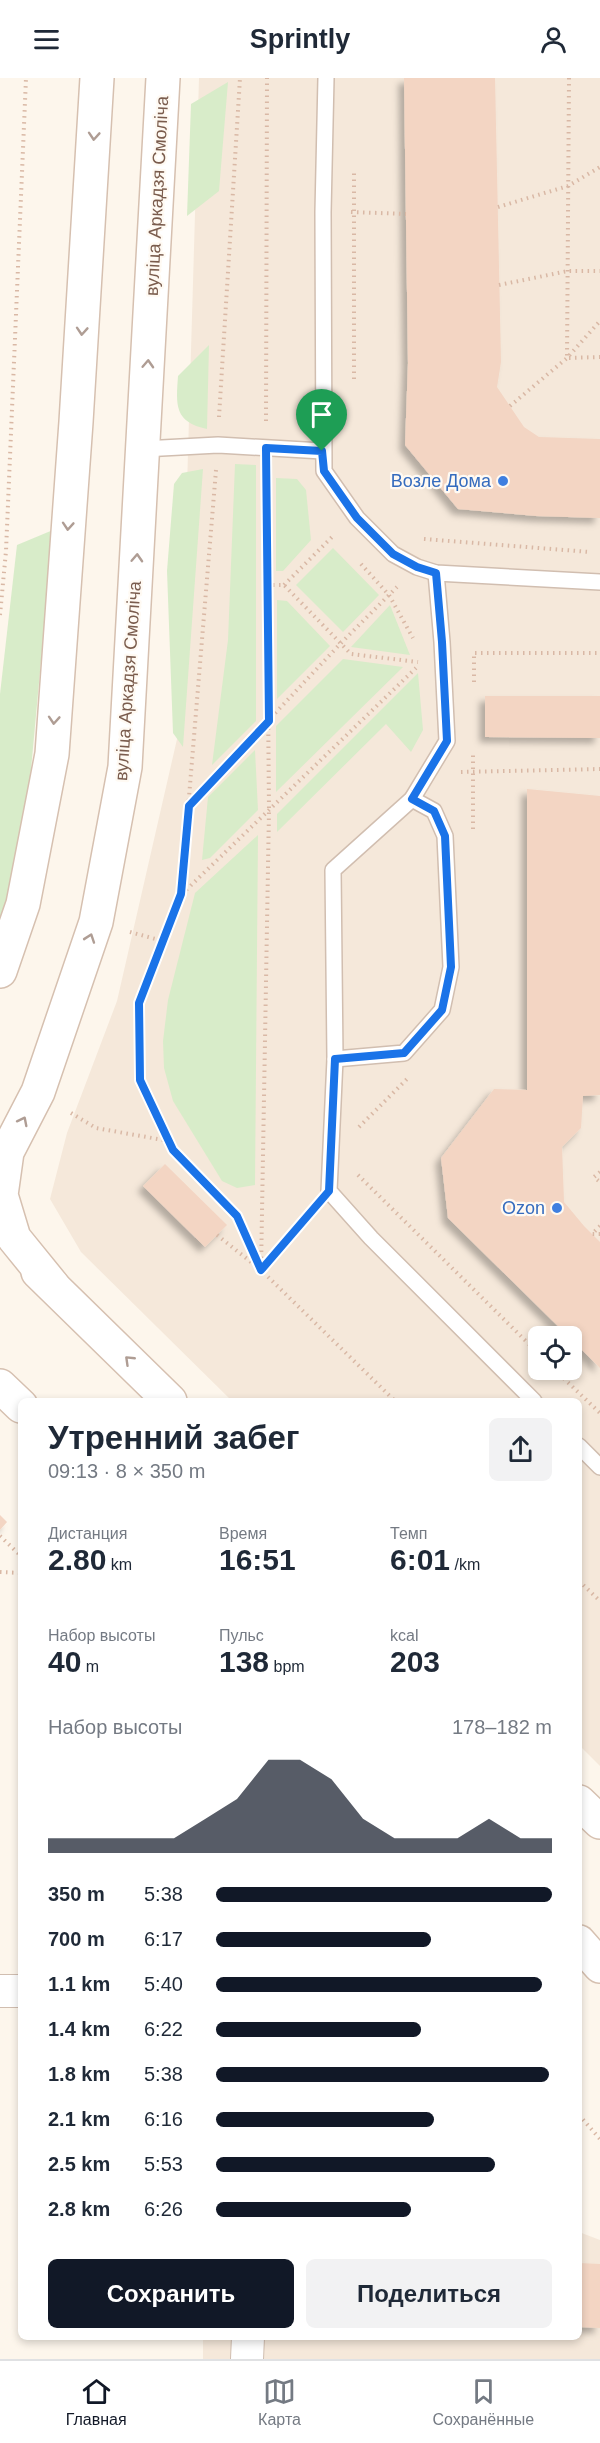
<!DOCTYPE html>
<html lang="ru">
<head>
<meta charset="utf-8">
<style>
  :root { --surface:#fff; --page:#f2f2f3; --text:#1f2937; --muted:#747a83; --line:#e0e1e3; --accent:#111827 }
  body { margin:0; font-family:Arial,sans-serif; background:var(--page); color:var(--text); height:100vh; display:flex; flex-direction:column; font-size:22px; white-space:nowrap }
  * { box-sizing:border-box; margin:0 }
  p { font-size:20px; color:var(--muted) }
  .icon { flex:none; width:33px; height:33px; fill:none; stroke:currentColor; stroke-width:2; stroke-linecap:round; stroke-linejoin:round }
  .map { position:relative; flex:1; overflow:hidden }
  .details { position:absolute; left:18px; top:1320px; width:564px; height:942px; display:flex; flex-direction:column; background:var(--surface); border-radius:9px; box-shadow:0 3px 9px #0003 }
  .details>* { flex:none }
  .buttons { position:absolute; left:528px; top:1248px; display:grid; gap:12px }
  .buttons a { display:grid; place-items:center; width:54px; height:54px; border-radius:9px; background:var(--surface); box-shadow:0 3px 9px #0003; font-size:30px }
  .pin { position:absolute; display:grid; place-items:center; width:51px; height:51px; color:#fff; margin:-62px -26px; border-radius:50% 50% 50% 0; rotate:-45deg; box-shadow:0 0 6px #0007 }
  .pin .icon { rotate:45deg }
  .round { display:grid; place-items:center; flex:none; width:63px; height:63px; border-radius:9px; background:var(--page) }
  .summary { display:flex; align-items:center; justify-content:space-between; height:102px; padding:0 30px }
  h1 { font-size:33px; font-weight:700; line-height:45px }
  .figures { display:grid; grid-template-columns:repeat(3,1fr); gap:9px; height:102px; padding:6px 30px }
  .figures div { display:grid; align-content:center }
  .figures b { font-size:30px; font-weight:700 }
  .figures small { font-size:16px; font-weight:400 }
  .figures p { font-size:16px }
  .chart { height:168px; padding:12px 30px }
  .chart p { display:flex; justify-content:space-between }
  .chart svg { width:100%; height:108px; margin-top:6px; fill:var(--accent); opacity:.7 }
  .primary-button { display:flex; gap:12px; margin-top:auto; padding:12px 30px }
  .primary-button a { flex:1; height:69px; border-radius:9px; background:var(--accent); color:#fff; font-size:24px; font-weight:700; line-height:69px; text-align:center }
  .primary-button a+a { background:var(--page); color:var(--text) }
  ul { padding:0 30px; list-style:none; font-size:20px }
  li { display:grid; grid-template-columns:96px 72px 1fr; align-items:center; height:45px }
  li i { height:15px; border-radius:8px; background:var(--accent) }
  header { display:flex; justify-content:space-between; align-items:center; height:78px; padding:0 30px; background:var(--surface); font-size:27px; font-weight:700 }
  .dock { display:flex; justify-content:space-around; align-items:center; height:84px; border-top:2px solid var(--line); background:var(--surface); font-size:16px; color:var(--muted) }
  .dock a { display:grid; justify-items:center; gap:3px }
  .dock .selected { color:var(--accent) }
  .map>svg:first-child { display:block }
</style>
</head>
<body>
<header><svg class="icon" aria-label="menu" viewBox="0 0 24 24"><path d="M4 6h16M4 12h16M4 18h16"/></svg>Sprintly<svg class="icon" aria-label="person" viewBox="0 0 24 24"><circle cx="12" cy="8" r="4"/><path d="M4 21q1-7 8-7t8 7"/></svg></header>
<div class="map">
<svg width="600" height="2281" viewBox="0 0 600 2281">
  <defs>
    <filter id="shadow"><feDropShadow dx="-5.5" dy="5.5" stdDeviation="3" flood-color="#0004"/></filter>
  </defs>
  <rect width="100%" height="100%" fill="#fdf6ec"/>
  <g fill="#f5e8da" fill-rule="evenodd">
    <path d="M 199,0 L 600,0 L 600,1688 L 579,1667 L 579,1323 L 232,1323 L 81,1174 L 50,1121 L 67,1055 L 117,923 L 180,648 ZM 538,1258 L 572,1258 L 572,1292 L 538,1292 Z"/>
    <path d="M 579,2154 L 600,2162 L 600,2281 L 203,2281 L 203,2259 L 579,2259 Z"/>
  </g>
  <g fill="#d8ecc9">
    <path d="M 228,4 L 219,113 L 187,138 L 191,26 Z"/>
    <path d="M 209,267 L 207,351 C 174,344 176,327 178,298 Z"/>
    <path d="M 235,386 L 256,387 L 256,643 L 212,687 L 228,562 Z"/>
    <path d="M 203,391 L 183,669 L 173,655 L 167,493 L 174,406 L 182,395 Z"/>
    <path d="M 276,400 L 297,401 L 306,412 L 311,462 L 283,493 L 276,493 Z"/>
    <path d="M 53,452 L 27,735 L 12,803 L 0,845 L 0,616 L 17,467 Z"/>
    <path d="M 333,470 L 379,517 L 343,554 L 296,507 Z"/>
    <path d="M 277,522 L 287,523 L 330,568 L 277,621 Z"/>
    <path d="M 390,527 L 410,577 L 351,569 Z"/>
    <path d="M 343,581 L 403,589 L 276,714 L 276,648 Z"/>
    <path d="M 418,595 L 423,652 L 411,674 L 386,646 L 277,754 L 277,736 Z"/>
    <path d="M 255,672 L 258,732 L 210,780 L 202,782 L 208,719 Z"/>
    <path d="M 258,757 L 255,1107 L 237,1110 L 222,1103 L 173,1023 L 164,990 L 163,963 L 168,922 L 195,815 Z"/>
  </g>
  <g fill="#f3d5c3" filter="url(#shadow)">
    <path d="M 404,0 L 495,0 L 501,284 L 497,309 L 524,349 L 539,359 L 600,361 L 600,440 L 536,438 L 458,431 L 405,367 L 408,285 Z"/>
    <path d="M 485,618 L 600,618 L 600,660 L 485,659 Z"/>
    <path d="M 527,711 L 600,718 L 600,1017 L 583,1018 L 581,1050 L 562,1069 L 564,1124 L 584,1148 L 600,1164 L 600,1290 L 572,1262 L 572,1258 L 568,1258 L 448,1140 L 441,1080 L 494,1011 L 527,1012 Z"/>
    <path d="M 165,1086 L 227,1147 L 205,1169 L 143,1108 Z"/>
    <path d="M 0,1437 L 7,1444 L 0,1452 Z"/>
    <path d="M 579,2185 L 600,2186 L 600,2250 L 579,2249 Z"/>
  </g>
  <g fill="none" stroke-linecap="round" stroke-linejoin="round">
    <defs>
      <g id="lane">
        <path d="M 326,0 L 323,134 L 324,393 L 357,440 L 393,476 L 417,489 L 436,495 L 600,504"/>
        <path d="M 143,371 L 218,367 L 322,373"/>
        <path d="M 436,495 L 442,564 L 447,663 L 412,721 L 333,792 L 335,981 L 329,1113 L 371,1160 L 534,1323"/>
        <path d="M 335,981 L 404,975 L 442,932 L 451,889 L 445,758 L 434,733 L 412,721"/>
        <path d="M 579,1368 L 600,1389"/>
      </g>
      <g id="street">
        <path d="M 0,1913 L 21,1913"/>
        <path d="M 247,2281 L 248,2259"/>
      </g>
      <g id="secondary">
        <path d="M 0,893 L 23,826 L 52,676 L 76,344 L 97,0"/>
        <path d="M 38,1194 L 170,1323"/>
        <path d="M 53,1208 L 14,1160 L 1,1117 L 7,1074 L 38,1014 L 96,844 L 125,689 L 163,0"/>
        <path d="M 0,1308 L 21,1328"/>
        <path d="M 579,1724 L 600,1744"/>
        <path d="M 579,1864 L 600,1888"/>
      </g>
    </defs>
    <use href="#lane" stroke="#d1beb0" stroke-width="18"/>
    <use href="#street" stroke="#d1beb0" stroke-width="34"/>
    <use href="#secondary" stroke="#d6c0b0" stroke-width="36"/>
    <g stroke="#d9b8a5" stroke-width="4" stroke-dasharray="1.5 4.5" stroke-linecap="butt">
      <path d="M 569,0 L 567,280 L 600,279"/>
      <path d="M 498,129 L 568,108 L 600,89"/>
      <path d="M 351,134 L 406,136"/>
      <path d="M 499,207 L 568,193 L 600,193"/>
      <path d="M 354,301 L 354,93"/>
      <path d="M 510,328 L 567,280 L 600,243"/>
      <path d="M 219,339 L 240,0"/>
      <path d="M 266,343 L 267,0"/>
      <path d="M 216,392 L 181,816 L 139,925 L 140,1002 L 173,1072 L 237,1138 L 260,1189"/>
      <path d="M 424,461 L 590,474"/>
      <path d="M 361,486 L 389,517 L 413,560"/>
      <path d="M 267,507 L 284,507 L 351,576 L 418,584"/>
      <path d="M 284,507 L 334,457"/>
      <path d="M 0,537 L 6,473 L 26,0"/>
      <path d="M 474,604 L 474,575 L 600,575"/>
      <path d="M 461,694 L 600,691"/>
      <path d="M 189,727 L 341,565 L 397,509"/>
      <path d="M 473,751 L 473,674"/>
      <path d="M 182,816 L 416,590"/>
      <path d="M 130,854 L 163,863"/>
      <path d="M 71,1035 L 96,1050 L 169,1063"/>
      <path d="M 359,1049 L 407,1001"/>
      <path d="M 600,1094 L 594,1099 L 600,1104"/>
      <path d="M 358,1097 L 538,1275"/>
      <path d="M 600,1148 L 592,1156 L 600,1156"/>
      <path d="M 217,1157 L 261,1192 L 395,1323"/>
      <path d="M 261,1192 L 269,732 L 266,395"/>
      <path d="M 262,1192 L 311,1134"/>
      <path d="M 555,1292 L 600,1335"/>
      <path d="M 0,1458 L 21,1478"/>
      <path d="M 0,1494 L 21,1495"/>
      <path d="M 579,1503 L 600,1523"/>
      <path d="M 579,2037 L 600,2061"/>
    </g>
    <use href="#lane" stroke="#fff" stroke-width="15"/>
    <use href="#street" stroke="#fff" stroke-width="32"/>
    <use href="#secondary" stroke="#fff" stroke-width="33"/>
  </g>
  <defs><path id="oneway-chevron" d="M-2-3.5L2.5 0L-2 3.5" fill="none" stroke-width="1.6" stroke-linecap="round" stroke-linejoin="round" transform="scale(1.5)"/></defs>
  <g stroke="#af9d94">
    <use href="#oneway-chevron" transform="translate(94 58) rotate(94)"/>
    <use href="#oneway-chevron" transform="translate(82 253) rotate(94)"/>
    <use href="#oneway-chevron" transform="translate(148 286) rotate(-87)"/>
    <use href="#oneway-chevron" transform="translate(68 448) rotate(94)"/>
    <use href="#oneway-chevron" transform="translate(137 480) rotate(-87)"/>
    <use href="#oneway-chevron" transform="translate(54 642) rotate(94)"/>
    <use href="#oneway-chevron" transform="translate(90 860) rotate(-71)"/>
    <use href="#oneway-chevron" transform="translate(23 1043) rotate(-63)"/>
    <use href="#oneway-chevron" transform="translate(129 1282) rotate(-136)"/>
  </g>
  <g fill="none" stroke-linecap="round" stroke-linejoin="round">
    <defs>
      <path id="route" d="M 266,370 L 322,373 L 324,393 L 357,440 L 393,476 L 417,489 L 436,495 L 442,564 L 447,663 L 412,721 L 434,733 L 445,758 L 451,889 L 442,932 L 404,975 L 335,981 L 329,1113 L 261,1192 L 237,1138 L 173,1072 L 140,1002 L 139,925 L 181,816 L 189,728 L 269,643 Z"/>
    </defs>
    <use href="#route" stroke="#fff" stroke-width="12"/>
    <use href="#route" stroke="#1a73e8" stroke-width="8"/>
  </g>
  <g fill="#3f7fe0" stroke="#fffaf3" stroke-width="2">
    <circle cx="503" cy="403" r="6"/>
    <circle cx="557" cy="1130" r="6"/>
  </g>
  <g text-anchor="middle" stroke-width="4.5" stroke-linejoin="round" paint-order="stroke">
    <g font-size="18" fill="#7a5c4d" stroke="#fffaf3">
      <text transform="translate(157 118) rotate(-87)" y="6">вуліца Аркадзя Смоліча</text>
      <text transform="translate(128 603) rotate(-86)" y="6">вуліца Аркадзя Смоліча</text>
    </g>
    <g font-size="18" fill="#366cbe" stroke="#fffaf3" text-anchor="end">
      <text x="491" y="409">Возле Дома</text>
      <text x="545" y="1136">Ozon</text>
    </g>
  </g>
</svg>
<div class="buttons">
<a><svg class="icon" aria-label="locate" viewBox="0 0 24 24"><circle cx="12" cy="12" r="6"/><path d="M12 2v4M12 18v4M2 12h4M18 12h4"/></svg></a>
</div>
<div class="pin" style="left:322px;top:373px;background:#1e9e55"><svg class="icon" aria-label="arrive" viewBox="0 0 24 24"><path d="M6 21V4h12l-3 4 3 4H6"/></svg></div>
<section class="details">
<div class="summary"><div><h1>Утренний забег</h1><p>09:13 · 8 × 350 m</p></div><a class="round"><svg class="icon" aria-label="share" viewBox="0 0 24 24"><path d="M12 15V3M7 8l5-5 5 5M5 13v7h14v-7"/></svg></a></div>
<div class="figures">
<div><p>Дистанция</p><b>2.80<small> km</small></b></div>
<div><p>Время</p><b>16:51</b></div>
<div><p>Темп</p><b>6:01<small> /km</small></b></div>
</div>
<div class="figures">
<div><p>Набор высоты</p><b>40<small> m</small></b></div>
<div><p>Пульс</p><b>138<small> bpm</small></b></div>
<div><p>kcal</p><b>203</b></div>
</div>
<div class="chart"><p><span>Набор высоты</span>178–182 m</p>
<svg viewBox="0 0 160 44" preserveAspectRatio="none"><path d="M0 44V38L10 38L20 38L30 38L40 38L50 30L60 22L70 6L80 6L90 14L100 30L110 38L120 38L130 38L140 30L150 38L160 38V44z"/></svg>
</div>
<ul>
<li><b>350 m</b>5:38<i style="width:100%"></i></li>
<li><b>700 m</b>6:17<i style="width:64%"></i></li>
<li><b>1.1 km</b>5:40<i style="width:97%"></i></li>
<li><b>1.4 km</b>6:22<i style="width:61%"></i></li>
<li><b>1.8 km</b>5:38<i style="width:99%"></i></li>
<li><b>2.1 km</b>6:16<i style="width:65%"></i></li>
<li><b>2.5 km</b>5:53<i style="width:83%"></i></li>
<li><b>2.8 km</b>6:26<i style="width:58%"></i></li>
</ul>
<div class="primary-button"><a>Сохранить</a><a>Поделиться</a></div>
</section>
</div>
<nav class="dock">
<a class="selected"><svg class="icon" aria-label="home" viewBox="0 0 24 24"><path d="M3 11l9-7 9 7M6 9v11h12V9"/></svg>Главная</a>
<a><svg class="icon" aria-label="map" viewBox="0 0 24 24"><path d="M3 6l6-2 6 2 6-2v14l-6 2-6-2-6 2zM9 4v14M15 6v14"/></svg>Карта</a>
<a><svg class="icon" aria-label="saved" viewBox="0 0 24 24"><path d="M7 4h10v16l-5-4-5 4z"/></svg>Сохранённые</a>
</nav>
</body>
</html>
